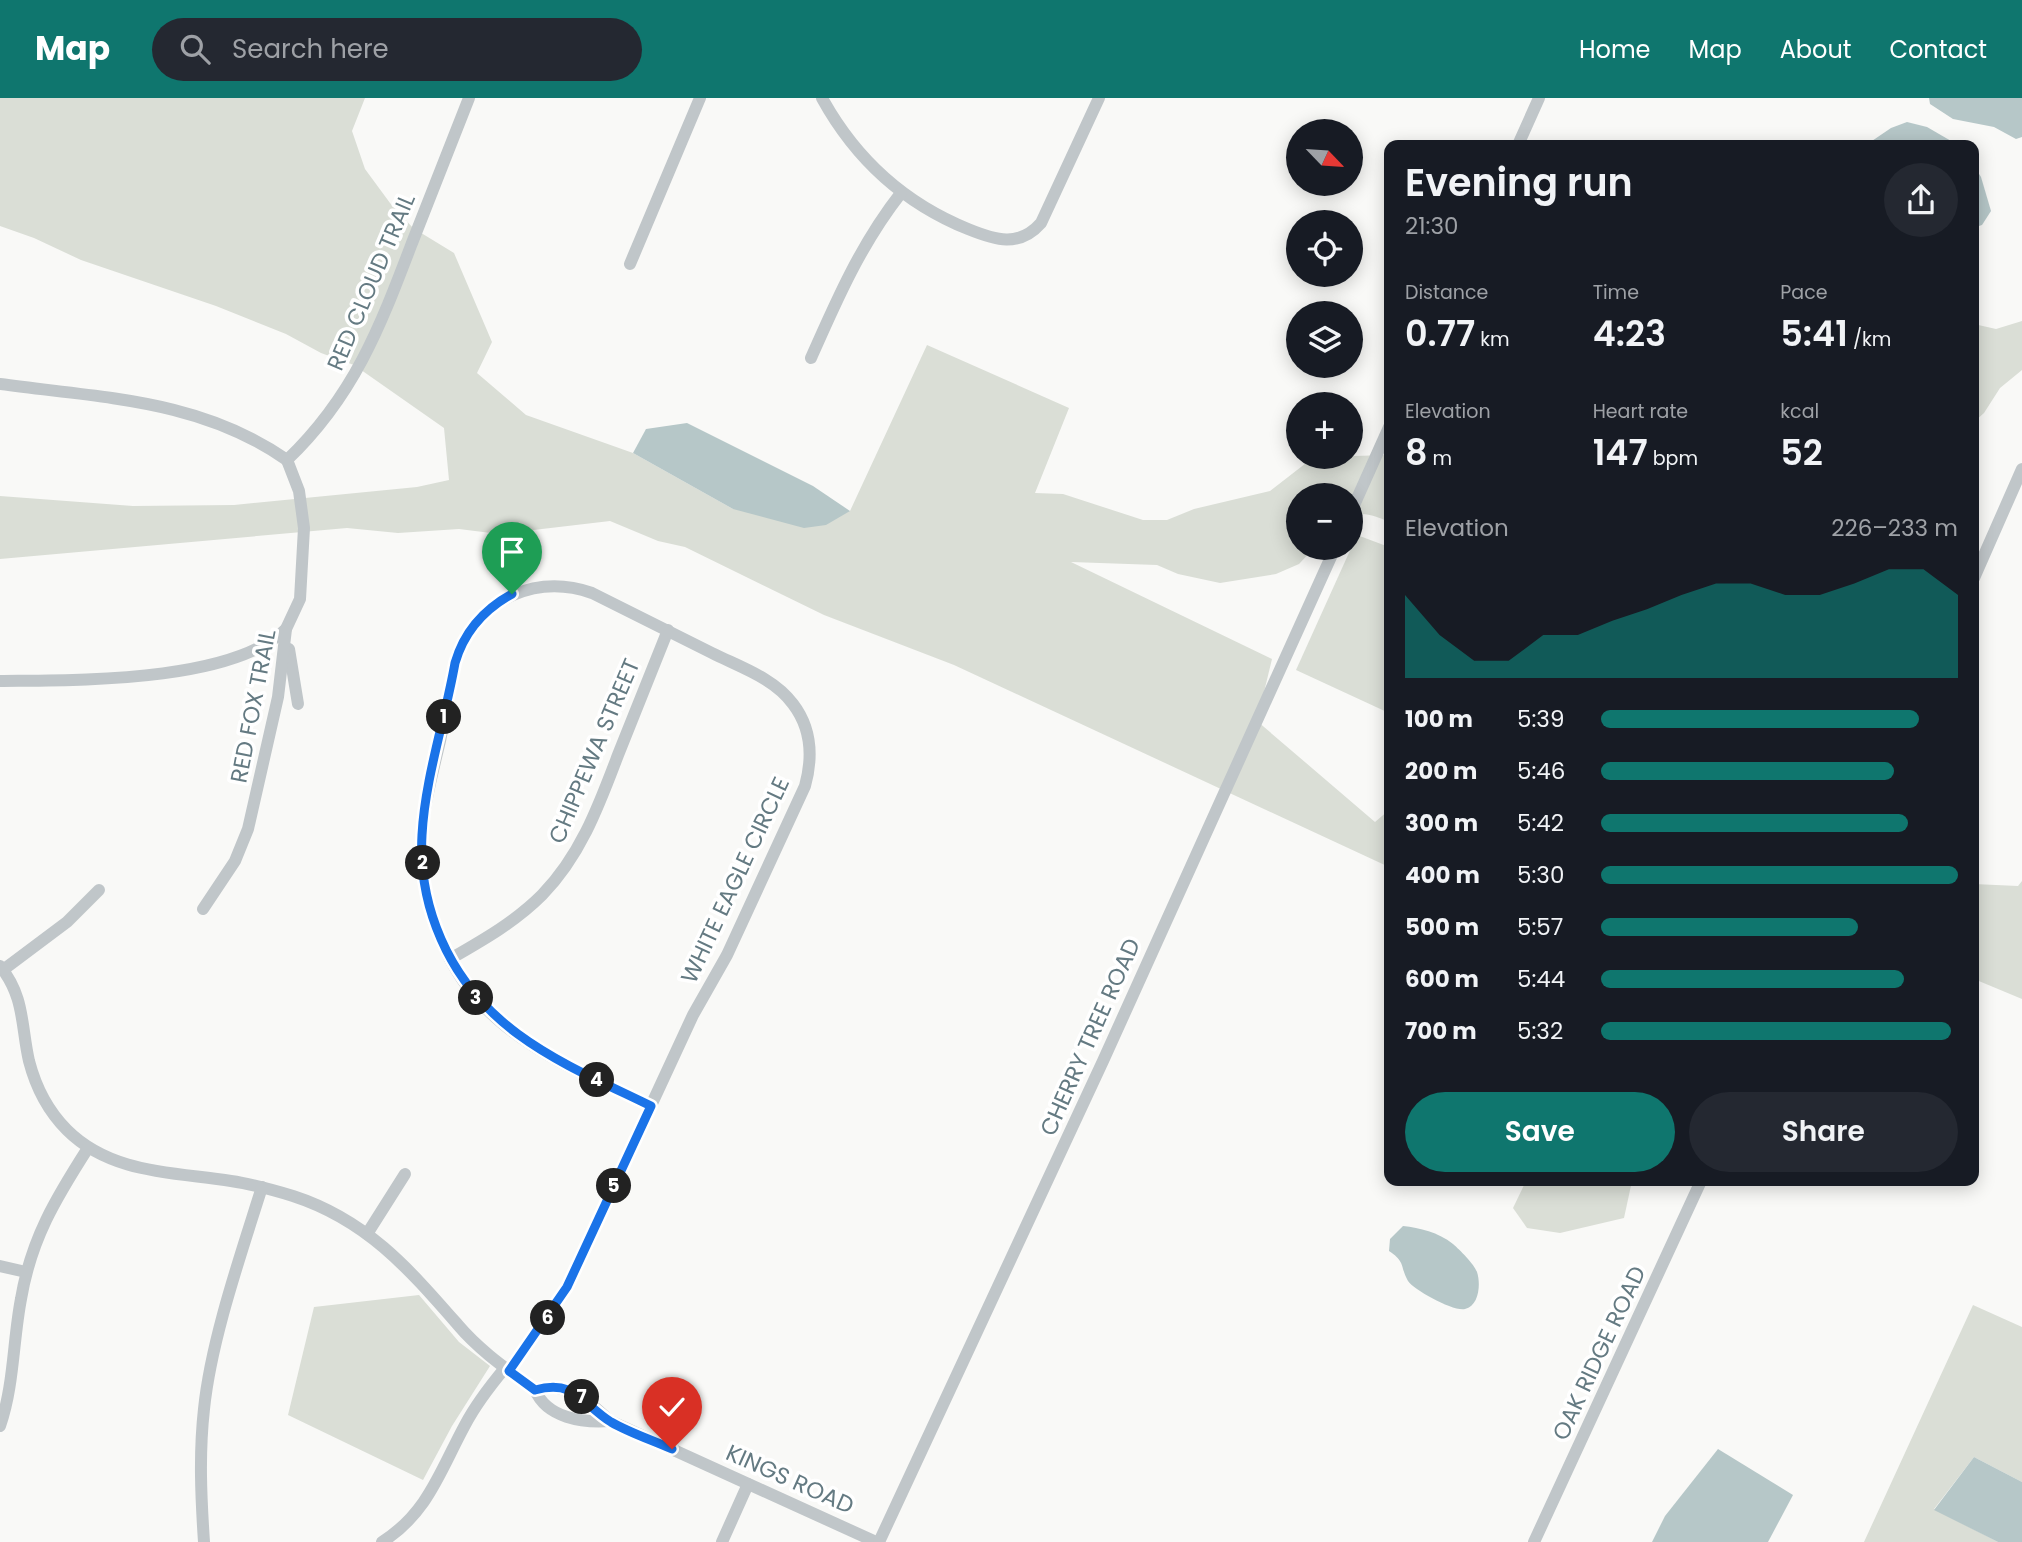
<!DOCTYPE html>
<html lang="en">
<head>
<meta charset="utf-8">
<style>
  :root { --surface:#171b24; --page:#242831; --text:#f1f3f6; --muted:#9ea1a6; --accent:#0f766e }
  body { margin:0; font-family:Poppins,sans-serif; background:var(--page); color:var(--text); height:100vh; display:flex; flex-direction:column; font-size:26px; white-space:nowrap }
  * { box-sizing:border-box; margin:0 }
  p { font-size:23px; color:var(--muted) }
  .icon { flex:none; width:38px; height:38px; fill:none; stroke:currentColor; stroke-width:2; stroke-linecap:round; stroke-linejoin:round }
  .map { position:relative; flex:1; overflow:hidden }
  .drawer { position:absolute; left:1384px; top:42px; width:595px; height:1046px; display:flex; flex-direction:column; background:var(--surface); border-radius:14px; box-shadow:0 4px 18px #0003 }
  .drawer>* { flex:none }
  .needle { width:46px; rotate:115deg }
  .buttons { position:absolute; left:1286px; top:21px; display:grid; gap:14px }
  .buttons a { display:grid; place-items:center; width:77px; height:77px; border-radius:50%; background:var(--surface); box-shadow:0 4px 18px #0003; font-size:35px }
  .pin { position:absolute; display:grid; place-items:center; width:60px; height:60px; color:#fff; margin:-72px -30px; border-radius:50% 50% 50% 0; rotate:-45deg; box-shadow:0 0 7px #0007 }
  .pin .icon { rotate:45deg }
  .km { position:absolute; width:35px; height:35px; margin:-18px; border-radius:50%; background:#222; color:#fff; font-size:19px; line-height:35px; text-align:center }
  .round { display:grid; place-items:center; flex:none; width:74px; height:74px; border-radius:37px; background:var(--page) }
  .overview { display:flex; align-items:center; justify-content:space-between; height:119px; padding:0 21px }
  h1 { font-size:38px; font-weight:600; line-height:52px }
  .figures { display:grid; grid-template-columns:repeat(3,1fr); gap:10px; height:119px; padding:7px 21px }
  .figures div { display:grid; align-content:center }
  .figures b { font-size:35px; font-weight:600 }
  .figures small { font-size:19px; font-weight:400 }
  .figures p { font-size:19px }
  .chart { height:196px; padding:14px 21px }
  .chart p { display:flex; justify-content:space-between }
  .chart svg { width:100%; height:126px; margin-top:7px; fill:var(--accent); opacity:.7 }
  .cta { display:flex; gap:14px; margin-top:auto; padding:14px 21px }
  .cta a { flex:1; height:80px; border-radius:42px; background:var(--accent); color:#fff; font-size:28px; font-weight:600; line-height:80px; text-align:center }
  .cta a+a { background:var(--page); color:var(--text) }
  ul { padding:0 21px; list-style:none; font-size:23px }
  li { display:grid; grid-template-columns:112px 84px 1fr; align-items:center; height:52px }
  li i { height:18px; border-radius:9px; background:var(--accent) }
  header { display:flex; align-items:center; gap:42px; box-sizing:border-box; height:98px; padding:0 35px; background:var(--accent); color:#fff }
  header strong { font-size:33px }
  nav { display:flex; gap:38px; margin-inline-start:auto; font-size:24px }
  .search { width:490px; height:63px; background:var(--page); display:flex; align-items:center; gap:18px; box-sizing:border-box; padding:0 24px; border-radius:38px; color:var(--muted); font-size:26px }
  .map>svg:first-child { display:block }
</style>
</head>
<body>
<header>
<strong>Map</strong>
<div class="search"><svg class="icon" aria-label="search" viewBox="0 0 24 24"><circle cx="10" cy="10" r="6"/><path d="M15 15l6 6"/></svg>Search here</div>
<nav><a>Home</a><a>Map</a><a>About</a><a>Contact</a></nav>
</header>
<div class="map">
<svg width="2022" height="1444" viewBox="0 0 2022 1444">
  <rect width="100%" height="100%" fill="#f9f9f7"/>
  <g fill="#daded6">
    <path d="M 0,0 L 365,0 L 352,33 L 365,71 L 390,105 L 413,130 L 454,155 L 492,244 L 477,275 L 526,317 L 633,355 L 733,411 L 850,413 L 927,247 L 1069,310 L 1035,395 L 1063,396 L 1143,422 L 1167,422 L 1194,411 L 1270,393 L 1310,362 L 1319,359 L 1389,357 L 1389,424 C 1377,419 1364,413 1351,418 L 1351,397 L 1298,397 L 1298,450 L 1314,450 L 1299,466 L 1276,476 L 1220,485 L 1178,476 L 1157,467 L 1071,464 L 1272,561 L 1257,623 L 1375,724 L 1389,712 L 1389,769 L 954,567 L 824,517 L 685,449 L 658,443 L 610,423 L 499,436 L 459,431 L 398,435 L 347,430 L 0,461 L 0,398 L 133,408 L 234,407 L 417,389 L 449,382 L 444,330 L 354,267 L 321,255 L 286,236 L 216,208 L 81,162 L 34,140 L 0,128 Z"/>
    <path d="M 2022,223 L 2022,272 L 2000,290 L 1984,315 L 1974,324 L 1974,226 L 1996,231 Z"/>
    <path d="M 1357,437 L 1389,449 L 1389,615 L 1296,572 Z"/>
    <path d="M 2022,783 L 2022,901 L 1974,881 L 1974,786 L 2018,788 Z"/>
    <path d="M 1526,1083 L 1632,1083 L 1624,1120 L 1560,1135 L 1527,1130 L 1513,1110 Z"/>
    <path d="M 419,1197 L 459,1244 L 490,1268 L 452,1328 L 423,1382 L 288,1317 L 314,1209 Z"/>
    <path d="M 1973,1207 L 2022,1229 L 2022,1384 L 1974,1359 L 1934,1411 L 1998,1444 L 1864,1444 Z"/>
  </g>
  <g fill="#b6c7c8">
    <path d="M 1929,0 L 2022,0 L 2022,39 L 2016,41 L 1994,29 L 1953,21 L 1930,6 Z"/>
    <path d="M 1907,24 L 1927,29 L 1958,47 L 1866,47 L 1891,30 Z"/>
    <path d="M 1974,68 L 1981,79 L 1991,113 L 1982,127 L 1976,129 L 1974,128 Z"/>
    <path d="M 687,325 L 813,388 L 850,413 L 826,427 L 804,430 L 733,411 L 633,355 L 646,331 Z"/>
    <path d="M 1403,1128 C 1420,1130 1438,1134 1453,1146 C 1460,1152 1474,1166 1477,1174 C 1481,1186 1479,1208 1465,1211 C 1454,1214 1414,1192 1408,1183 C 1400,1169 1406,1164 1389,1153 L 1390,1141 Z"/>
    <path d="M 1718,1351 L 1793,1397 L 1768,1444 L 1652,1444 L 1665,1418 Z"/>
    <path d="M 1974,1359 L 2022,1384 L 2022,1444 L 1998,1444 L 1934,1412 Z"/>
  </g>
  <g fill="none" stroke-linecap="round" stroke-linejoin="round">
    <g stroke="#c0c6c9" stroke-width="12">
      <path d="M 822,0 C 855,60 904,105 968,131 C 995,142 1019,150 1041,125 L 1099,0"/>
      <path d="M 1518,47 L 1539,0"/>
      <path d="M 630,166 L 700,0"/>
      <path d="M 811,260 C 837,201 861,146 901,95"/>
      <path d="M 0,286 C 102,300 200,301 287,362"/>
      <path d="M 287,362 C 354,298 380,229 412,145 C 431,97 450,48 469,0"/>
      <path d="M 1351,414 L 1390,327"/>
      <path d="M 1974,480 L 2022,371"/>
      <path d="M 289,551 L 298,606"/>
      <path d="M 0,583 C 75,582 231,585 286,531"/>
      <path d="M 203,811 L 235,763 L 248,731 L 278,599 L 286,531 L 300,501 L 304,430 L 299,393 L 287,362"/>
      <path d="M 450,861 C 483,842 515,824 542,797 C 581,757 599,707 618,657 C 635,615 651,574 668,532"/>
      <path d="M 0,868 C 25,899 21,928 29,963 C 36,990 48,1013 67,1032 C 111,1076 174,1074 231,1083 C 252,1086 273,1092 293,1098 C 367,1122 409,1171 458,1227 C 480,1253 508,1272 535,1292 C 567,1283 588,1302 610,1323 L 876,1444"/>
      <path d="M 3,872 L 67,824 L 99,792"/>
      <path d="M 367,1136 L 405,1076"/>
      <path d="M 0,1168 L 26,1174"/>
      <path d="M 509,1273 L 567,1189 L 693,917 L 727,857 L 805,688 C 813,659 812,631 793,606 C 774,580 740,569 712,555 C 672,535 632,515 592,495 C 537,476 481,500 458,554 C 450,583 446,613 440,643 C 433,673 424,705 422,737 C 418,806 448,881 502,925 C 546,962 600,983 651,1008"/>
      <path d="M 535,1292 C 547,1320 582,1325 610,1323"/>
      <path d="M 0,1328 C 14,1288 13,1242 21,1201 C 31,1141 56,1100 88,1050"/>
      <path d="M 204,1444 C 201,1399 199,1356 204,1311 C 211,1242 241,1156 262,1089"/>
      <path d="M 382,1444 C 428,1415 440,1373 465,1327 C 476,1306 490,1288 505,1270"/>
      <path d="M 722,1444 L 748,1386"/>
      <path d="M 879,1444 L 1103,963 L 1335,450"/>
      <path d="M 1534,1444 L 1701,1083"/>
    </g>
  </g>
  <g fill="none" stroke-linecap="round" stroke-linejoin="round">
    <defs>
      <path id="route" d="M 512,496 C 483,512 464,534 455,565 C 445,622 425,680 422,737 C 420,772 427,809 441,841 C 482,935 565,966 651,1008 L 567,1189 L 509,1273 L 535,1292 C 576,1281 582,1306 611,1324 C 630,1335 652,1342 672,1351"/>
    </defs>
    <use href="#route" stroke="#fff" stroke-width="14"/>
    <use href="#route" stroke="#1a73e8" stroke-width="9"/>
  </g>
  <g text-anchor="middle" stroke-width="7" stroke-linejoin="round" paint-order="stroke">
    <g font-size="23" fill="#647a82" stroke="#fff">
      <text transform="translate(371 184) rotate(-67)" y="8">RED CLOUD TRAIL</text>
      <text transform="translate(253 608) rotate(-79)" y="8">RED FOX TRAIL</text>
      <text transform="translate(594 653) rotate(-67)" y="8">CHIPPEWA STREET</text>
      <text transform="translate(735 782) rotate(-65)" y="8">WHITE EAGLE CIRCLE</text>
      <text transform="translate(1090 939) rotate(-66)" y="8">CHERRY TREE ROAD</text>
      <text transform="translate(1599 1255) rotate(-65)" y="8">OAK RIDGE ROAD</text>
      <text transform="translate(790 1381) rotate(24)" y="8">KINGS ROAD</text>
    </g>
  </g>
</svg>
<div class="buttons">
<a><svg class="needle" viewBox="-14 -14 28 28"><path d="M0-13l5 13h-10z" fill="#e53935"/><path d="M0 13l5-13h-10z" fill="#9ea1a6"/></svg></a>
<a><svg class="icon" aria-label="locate" viewBox="0 0 24 24"><circle cx="12" cy="12" r="6"/><path d="M12 2v4M12 18v4M2 12h4M18 12h4"/></svg></a>
<a><svg class="icon" aria-label="layers" viewBox="0 0 24 24"><path d="M12 4l9 5-9 5-9-5zM3 14l9 5 9-5"/></svg></a>
<a>+</a>
<a>−</a>
</div>
<div class="pin" style="left:512px;top:496px;background:#1e9e55"><svg class="icon" aria-label="arrive" viewBox="0 0 24 24"><path d="M6 21V4h12l-3 4 3 4H6"/></svg></div>
<div class="pin" style="left:672px;top:1351px;background:#d93025"><svg class="icon" aria-label="check" viewBox="0 0 24 24"><path d="M5 12l5 5 9-10"/></svg></div>
<b class="km" style="left:444px;top:619px">1</b>
<b class="km" style="left:423px;top:765px">2</b>
<b class="km" style="left:476px;top:900px">3</b>
<b class="km" style="left:597px;top:982px">4</b>
<b class="km" style="left:614px;top:1088px">5</b>
<b class="km" style="left:548px;top:1220px">6</b>
<b class="km" style="left:582px;top:1299px">7</b>
<section class="drawer">
<div class="overview"><div><h1>Evening run</h1><p>21:30</p></div><a class="round"><svg class="icon" aria-label="share" viewBox="0 0 24 24"><path d="M12 15V3M7 8l5-5 5 5M5 13v7h14v-7"/></svg></a></div>
<div class="figures">
<div><p>Distance</p><b>0.77<small> km</small></b></div>
<div><p>Time</p><b>4:23</b></div>
<div><p>Pace</p><b>5:41<small> /km</small></b></div>
</div>
<div class="figures">
<div><p>Elevation</p><b>8<small> m</small></b></div>
<div><p>Heart rate</p><b>147<small> bpm</small></b></div>
<div><p>kcal</p><b>52</b></div>
</div>
<div class="chart"><p><span>Elevation</span>226–233 m</p>
<svg viewBox="0 0 160 44" preserveAspectRatio="none"><path d="M0 44V15L10 29L20 38L30 38L40 29L50 29L60 24L70 20L80 15L90 11L100 11L110 15L120 15L130 11L140 6L150 6L160 15V44z"/></svg>
</div>
<ul>
<li><b>100 m</b>5:39<i style="width:89%"></i></li>
<li><b>200 m</b>5:46<i style="width:82%"></i></li>
<li><b>300 m</b>5:42<i style="width:86%"></i></li>
<li><b>400 m</b>5:30<i style="width:100%"></i></li>
<li><b>500 m</b>5:57<i style="width:72%"></i></li>
<li><b>600 m</b>5:44<i style="width:85%"></i></li>
<li><b>700 m</b>5:32<i style="width:98%"></i></li>
</ul>
<div class="cta"><a>Save</a><a>Share</a></div>
</section>
</div>
</body>
</html>
